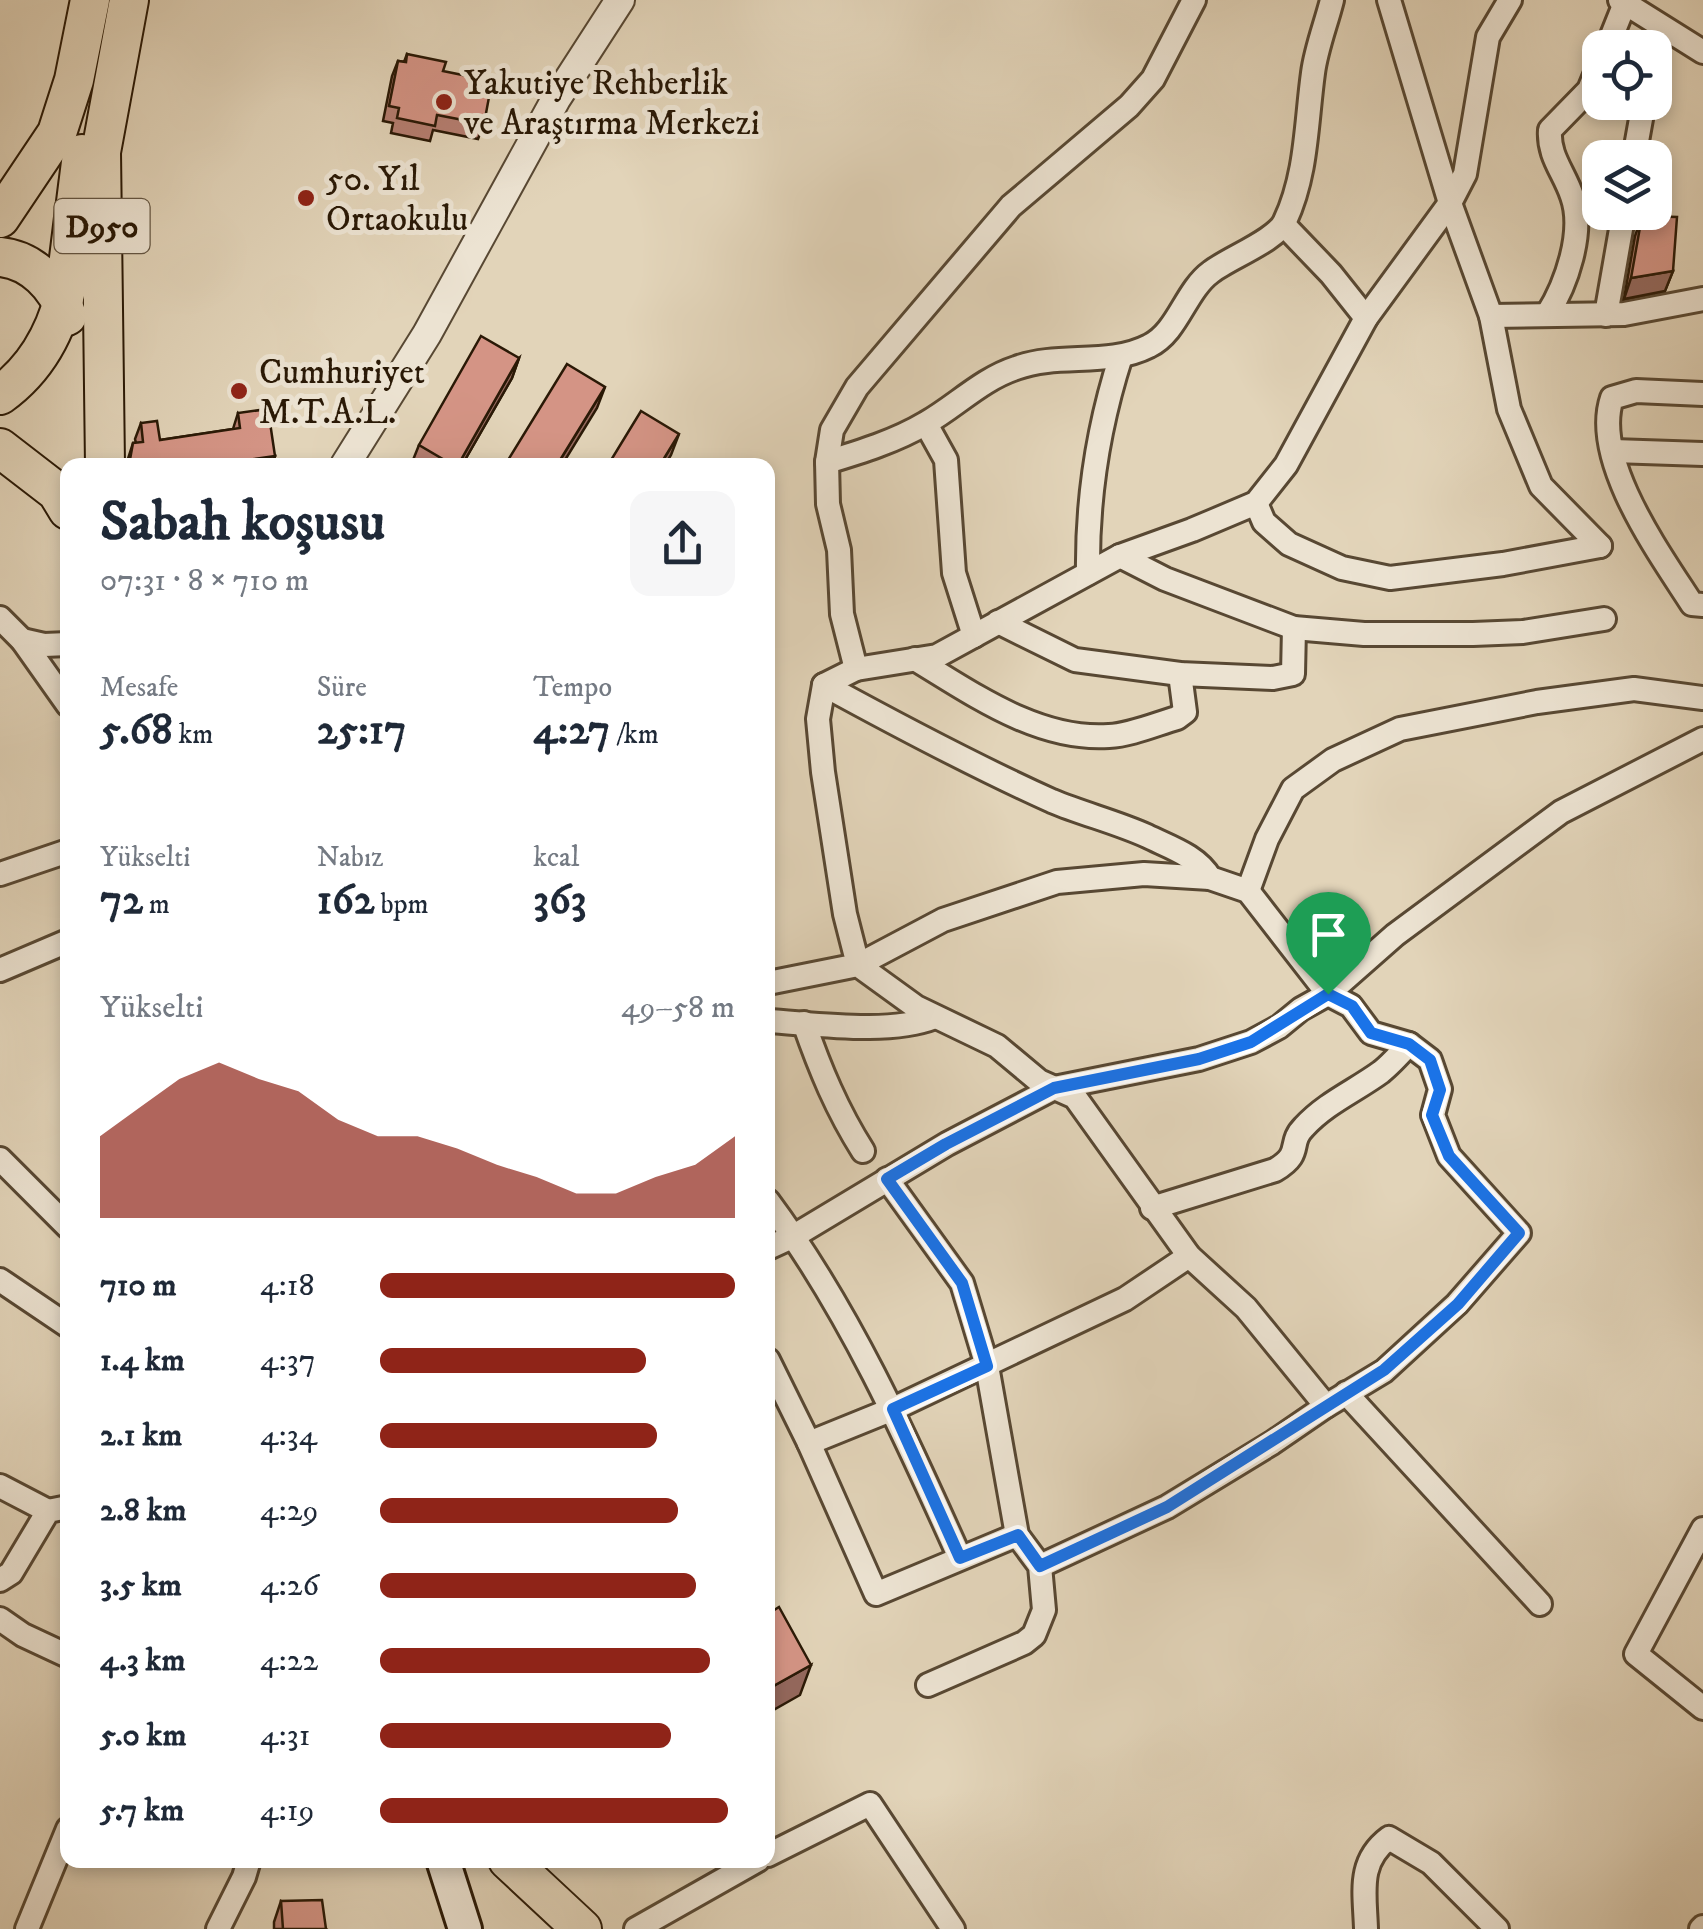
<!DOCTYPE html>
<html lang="tr">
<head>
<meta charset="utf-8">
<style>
  :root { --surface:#fff; --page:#f6f6f7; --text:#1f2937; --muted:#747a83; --accent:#8f2418 }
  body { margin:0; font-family:"IM FELL DW Pica",serif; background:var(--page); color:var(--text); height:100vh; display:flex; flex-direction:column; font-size:38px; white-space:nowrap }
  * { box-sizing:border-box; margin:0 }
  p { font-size:32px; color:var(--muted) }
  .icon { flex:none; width:55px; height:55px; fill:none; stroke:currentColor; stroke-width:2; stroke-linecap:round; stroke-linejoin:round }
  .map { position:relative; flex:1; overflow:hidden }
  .sheet { position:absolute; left:60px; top:458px; width:715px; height:1410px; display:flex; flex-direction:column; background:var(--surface); border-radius:20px; box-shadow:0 5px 15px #0003 }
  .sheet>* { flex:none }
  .tools { position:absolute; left:1582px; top:30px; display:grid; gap:20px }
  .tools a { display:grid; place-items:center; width:90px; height:90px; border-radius:20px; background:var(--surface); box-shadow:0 5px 15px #0003; font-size:50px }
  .pin { position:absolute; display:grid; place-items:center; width:85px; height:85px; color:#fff; margin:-102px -42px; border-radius:50% 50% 50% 0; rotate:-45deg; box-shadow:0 0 10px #0007 }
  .pin .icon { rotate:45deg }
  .round { display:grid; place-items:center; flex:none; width:105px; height:105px; border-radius:20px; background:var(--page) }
  .headline { display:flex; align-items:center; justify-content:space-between; height:170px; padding:0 40px }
  h1 { font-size:55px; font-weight:800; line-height:75px }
  .stats { display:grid; grid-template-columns:repeat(3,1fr); gap:15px; height:170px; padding:10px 40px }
  .stats div { display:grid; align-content:center }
  .stats b { font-size:42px; font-weight:800 }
  .stats small { font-size:28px; font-weight:400 }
  .stats p { font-size:28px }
  .chart { height:280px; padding:20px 40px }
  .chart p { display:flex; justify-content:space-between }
  .chart svg { width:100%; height:180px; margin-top:10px; fill:var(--accent); opacity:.7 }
  ul { padding:0 40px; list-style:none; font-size:32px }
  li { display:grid; grid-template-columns:160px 120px 1fr; align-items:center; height:75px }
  li i { height:25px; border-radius:12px; background:var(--accent) }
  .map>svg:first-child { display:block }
</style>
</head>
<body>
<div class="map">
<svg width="1703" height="1929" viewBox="0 0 1703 1929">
  <rect width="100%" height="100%" fill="#e2d4b9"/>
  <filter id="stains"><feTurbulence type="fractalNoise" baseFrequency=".002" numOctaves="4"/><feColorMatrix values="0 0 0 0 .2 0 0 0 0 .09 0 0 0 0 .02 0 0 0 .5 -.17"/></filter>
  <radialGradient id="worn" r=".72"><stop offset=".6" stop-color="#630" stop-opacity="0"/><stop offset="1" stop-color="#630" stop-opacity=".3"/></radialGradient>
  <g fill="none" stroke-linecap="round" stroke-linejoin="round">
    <defs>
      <g id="minor">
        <path d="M 1194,0 L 1153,79 L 1129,106 L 1011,206 L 857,387 L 832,430 L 827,462 L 828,504 L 839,550 L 842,614 L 856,669 L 937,656 L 1120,556 L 1192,530 L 1256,503 L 1286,465 L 1366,318 L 1450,203 L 1465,174 L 1488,37 L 1510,0"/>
        <path d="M 1389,0 L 1450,203 L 1491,316 L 1509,409 L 1541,486 L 1600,546"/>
        <path d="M 1620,0 L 1703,52"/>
        <path d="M 1607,48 L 1625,3"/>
        <path d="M 1634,158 L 1644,102"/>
        <path d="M 1284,225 L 1331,274 L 1366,318"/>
        <path d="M 1547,315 C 1566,285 1585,232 1572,196 C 1564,172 1548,156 1550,130 L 1589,90 L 1600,63"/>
        <path d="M 1606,315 L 1624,212"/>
        <path d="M 1491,316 L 1624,314 L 1703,299"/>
        <path d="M 1703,394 L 1636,391 L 1612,398 C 1591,460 1660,554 1692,604 L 1703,605"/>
        <path d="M 926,424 L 946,460 L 954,573 L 974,636"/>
        <path d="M 1613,451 L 1703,454"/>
        <path d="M 827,462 C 860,452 896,441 926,423 C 956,406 982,379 1016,368 C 1059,352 1108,367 1149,346 C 1178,332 1185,291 1211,272 C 1229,258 1277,240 1285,221 C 1307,174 1306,124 1313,73 C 1316,49 1326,24 1332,0"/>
        <path d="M 1256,503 L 1264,522 L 1289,544 L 1342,568 L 1390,578 L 1503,564 L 1600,546"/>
        <path d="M 1120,556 L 1165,579 L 1294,628 L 1364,634 L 1473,634 L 1523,632 L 1604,619"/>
        <path d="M 1088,573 C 1087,498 1098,427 1121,356"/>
        <path d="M 0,618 L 22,640 L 68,705"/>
        <path d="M 998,622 L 1075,660 L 1180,674 L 1273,678 L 1293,674 L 1294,628"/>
        <path d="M 22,640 L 44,645 L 68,644"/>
        <path d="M 915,659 C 973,694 1038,741 1109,736 C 1131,735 1156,724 1177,718 L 1185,712 L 1180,674"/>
        <path d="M 824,685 C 899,726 974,766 1052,801 C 1083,814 1116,822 1147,836 C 1169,847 1198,856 1210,878"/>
        <path d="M 0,874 L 68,851"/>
        <path d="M 1248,891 L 1267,839 L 1293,789 L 1333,760 L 1400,729 L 1537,702 L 1634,689 L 1703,698"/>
        <path d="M 0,970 L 68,941"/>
        <path d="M 768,983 L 858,965 L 943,920 L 1057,882 L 1144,874 L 1210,878 L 1248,891 L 1328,994 L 1351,1006 L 1371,1033 L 1409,1044 L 1430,1060 L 1440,1089 L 1433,1115 L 1449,1156 L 1519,1233 L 1457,1304 L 1384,1371 L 1326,1406 L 1246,1308 L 1189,1256 L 1075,1097 L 1039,1081 L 997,1046 L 916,1007 L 858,965 L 845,914 L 823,772 L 818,719 L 824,685 L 856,669"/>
        <path d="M 768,1021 C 817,1024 889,1035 935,1017"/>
        <path d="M 804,1023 C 820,1069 837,1110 863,1151"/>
        <path d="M 0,1159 L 68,1227"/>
        <path d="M 887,1179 L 962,1283 L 987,1366 L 1017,1535 L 1040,1566 L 1044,1610 L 1034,1635 L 1024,1643 L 928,1685"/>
        <path d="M 768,1201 C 849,1310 905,1435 960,1558"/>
        <path d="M 1152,1208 L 1275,1170 C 1304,1153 1287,1144 1304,1127 C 1326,1103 1355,1091 1381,1072 C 1391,1064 1400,1054 1409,1044"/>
        <path d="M 768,1248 L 794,1236 L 947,1144 L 1054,1088 L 1199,1059 L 1251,1042 L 1279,1027 L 1301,1009 L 1328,994 L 1395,935 L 1561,812 L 1703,739"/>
        <path d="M 0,1280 L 68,1326"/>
        <path d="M 768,1360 L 809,1443 L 876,1594 L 1017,1535"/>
        <path d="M 1346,1393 L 1540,1604"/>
        <path d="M 809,1443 L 893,1409 L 1125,1299 L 1189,1256"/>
        <path d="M 0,1486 L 48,1511"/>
        <path d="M 1703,1529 L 1636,1654 L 1703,1708"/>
        <path d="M 1040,1566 L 1167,1507 L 1272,1443 L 1326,1406"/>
        <path d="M 0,1580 L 11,1573 L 48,1511 L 68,1507"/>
        <path d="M 0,1619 L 23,1635 L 68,1656"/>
        <path d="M 768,1855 L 870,1804 L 953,1929"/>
        <path d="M 27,1929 L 68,1829"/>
        <path d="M 218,1929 L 244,1877 L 249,1860"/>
        <path d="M 636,1929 L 758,1860"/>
        <path d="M 1366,1929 C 1365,1893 1357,1862 1389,1838 L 1431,1863 L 1497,1929"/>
        <path d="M 1701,1929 L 1703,1927"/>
      </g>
      <path id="tertiary" d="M 345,465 L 427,334 L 556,99 L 620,0"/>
      <path id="secondary" d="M 443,1860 L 465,1929"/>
      <g id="trunk">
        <path d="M 0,218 L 57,133 L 74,80 L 90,0"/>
        <path d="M 0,257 C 32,260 57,286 67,316"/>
        <path d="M 63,306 L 82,154"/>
        <path d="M 0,395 C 39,367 59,327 68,280"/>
        <path d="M 0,448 L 57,492 L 68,510"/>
        <path d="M 105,465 L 101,152 L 129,0"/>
        <path d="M 508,1860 L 582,1929"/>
      </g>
    </defs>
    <use href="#minor" stroke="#584833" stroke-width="28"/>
    <use href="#tertiary" stroke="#584833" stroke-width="32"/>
    <use href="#secondary" stroke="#2a1906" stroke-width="38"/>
    <use href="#trunk" stroke="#2a1906" stroke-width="42"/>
    <use href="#minor" stroke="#ece3d2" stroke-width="22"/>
    <use href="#tertiary" stroke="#ece3d2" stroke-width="28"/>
    <use href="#secondary" stroke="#ece3d2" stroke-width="32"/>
    <use href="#trunk" stroke="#e2d4b9" stroke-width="38"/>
  </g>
  <g fill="#b67f72" stroke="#2a1906" stroke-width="2.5">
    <path d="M 407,54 L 443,71 L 484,124 L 478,139 L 433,130 L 430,141 L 391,133 L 393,123 L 383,121 L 392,76 L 398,61 L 404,62 Z"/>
    <path d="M 1642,216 L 1673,271 L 1665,291 L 1624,299 L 1635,236 Z"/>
    <path d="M 519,358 L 512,378 L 462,465 L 411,465 L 419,445 Z"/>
    <path d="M 238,413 L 275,456 L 272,465 L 126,465 L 133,443 L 136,443 L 135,439 L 141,423 L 160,440 L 233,429 Z"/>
    <path d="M 281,1901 L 326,1929 L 274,1929 L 274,1922 Z"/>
  </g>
  <g fill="#94685d" stroke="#2a1906" stroke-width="2.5">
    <path d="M 1673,271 L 1665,291 L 1624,299 L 1631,278 Z"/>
    <path d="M 519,358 L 512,378 L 462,465 L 458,465 Z"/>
    <path d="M 605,387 L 597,408 L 562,465 L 557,465 Z"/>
    <path d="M 679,434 L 671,455 L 665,465 L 660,465 Z"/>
    <path d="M 275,456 L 272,465 L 212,465 Z"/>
    <path d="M 811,1665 L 800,1695 L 768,1713 L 768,1689 Z"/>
  </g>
  <g fill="#d49485" stroke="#2a1906" stroke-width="2.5">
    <path d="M 407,54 L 446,62 L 443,71 L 492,81 L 484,124 L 437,115 L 435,126 L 397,118 L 399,108 L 389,106 L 398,61 L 406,62 Z"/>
    <path d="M 1642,216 L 1677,217 L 1673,271 L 1631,278 Z"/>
    <path d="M 481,336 L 519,358 L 458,465 L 453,465 L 419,445 Z"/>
    <path d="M 567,364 L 605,387 L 557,465 L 505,465 Z"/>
    <path d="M 268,409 L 275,456 L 212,465 L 129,465 L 133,443 L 143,442 L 141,423 L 157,421 L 160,440 L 240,428 L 238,413 Z"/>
    <path d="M 641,411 L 679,434 L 660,465 L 608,465 Z"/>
    <path d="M 779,1607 L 811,1665 L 768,1689 L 768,1614 Z"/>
    <path d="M 322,1900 L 326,1929 L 283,1929 L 281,1901 Z"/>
  </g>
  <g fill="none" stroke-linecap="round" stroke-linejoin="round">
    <defs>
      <path id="route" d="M 1328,994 L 1352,1006 L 1371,1033 L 1409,1044 L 1430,1060 L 1440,1090 L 1432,1115 L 1449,1156 L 1519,1233 L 1458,1304 L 1384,1370 L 1167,1507 L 1040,1566 L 1018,1535 L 960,1558 L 893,1409 L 987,1366 L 962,1283 L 887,1179 L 946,1144 L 1054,1088 L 1199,1059 L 1251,1042 Z"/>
    </defs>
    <use href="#route" stroke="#fff" stroke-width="20"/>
    <use href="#route" stroke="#1a73e8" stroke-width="12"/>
  </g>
  <g fill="#8f2418" stroke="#ece3d2" stroke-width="4">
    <circle cx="444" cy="102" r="10"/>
    <circle cx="306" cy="198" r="10"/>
    <circle cx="239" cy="391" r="10"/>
  </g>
  <g text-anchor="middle" stroke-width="10" stroke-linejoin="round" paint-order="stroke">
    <rect fill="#ece3d2" stroke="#645643" stroke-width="2.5" x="54.5" y="199" width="95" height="54" rx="8"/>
    <g font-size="32" font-weight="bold" fill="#2a1906">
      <text x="102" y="237">D950</text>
    </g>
    <g font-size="35" fill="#2a1906" stroke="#ece3d2" text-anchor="start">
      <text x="464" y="94">Yakutiye Rehberlik<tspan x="464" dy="40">ve Araştırma Merkezi</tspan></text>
      <text x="326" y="190">50. Yıl<tspan x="326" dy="40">Ortaokulu</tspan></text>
      <text x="259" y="383">Cumhuriyet<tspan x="259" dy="40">M.T.A.L.</tspan></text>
    </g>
  </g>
  <rect width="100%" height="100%" filter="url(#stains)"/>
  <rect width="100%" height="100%" fill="url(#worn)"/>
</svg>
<div class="tools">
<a><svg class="icon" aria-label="locate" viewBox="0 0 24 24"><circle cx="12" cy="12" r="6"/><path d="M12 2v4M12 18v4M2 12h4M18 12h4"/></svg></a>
<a><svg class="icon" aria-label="layers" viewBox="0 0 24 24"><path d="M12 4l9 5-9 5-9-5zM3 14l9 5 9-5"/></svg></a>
</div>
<div class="pin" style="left:1328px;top:994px;background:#1e9e55"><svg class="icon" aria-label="arrive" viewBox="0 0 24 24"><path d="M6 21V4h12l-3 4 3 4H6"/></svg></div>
<section class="sheet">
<div class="headline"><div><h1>Sabah koşusu</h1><p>07:31 · 8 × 710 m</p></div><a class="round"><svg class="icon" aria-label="share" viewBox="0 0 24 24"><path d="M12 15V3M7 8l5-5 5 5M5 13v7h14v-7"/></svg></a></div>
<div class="stats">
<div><p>Mesafe</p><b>5.68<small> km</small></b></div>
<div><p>Süre</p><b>25:17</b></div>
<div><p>Tempo</p><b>4:27<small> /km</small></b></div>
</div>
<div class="stats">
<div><p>Yükselti</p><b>72<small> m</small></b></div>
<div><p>Nabız</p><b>162<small> bpm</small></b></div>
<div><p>kcal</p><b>363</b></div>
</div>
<div class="chart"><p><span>Yükselti</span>49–58 m</p>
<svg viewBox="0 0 160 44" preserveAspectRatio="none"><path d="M0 44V24L10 17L20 10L30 6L40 10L50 13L60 20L70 24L80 24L90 27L100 31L110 34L120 38L130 38L140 34L150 31L160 24V44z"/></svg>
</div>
<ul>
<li><b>710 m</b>4:18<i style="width:100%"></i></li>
<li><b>1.4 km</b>4:37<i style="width:75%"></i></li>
<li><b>2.1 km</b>4:34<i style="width:78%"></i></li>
<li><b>2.8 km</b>4:29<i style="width:84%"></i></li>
<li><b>3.5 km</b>4:26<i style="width:89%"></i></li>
<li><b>4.3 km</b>4:22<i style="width:93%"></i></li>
<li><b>5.0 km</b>4:31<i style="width:82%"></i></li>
<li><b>5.7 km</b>4:19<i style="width:98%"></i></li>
</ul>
</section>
</div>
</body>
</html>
